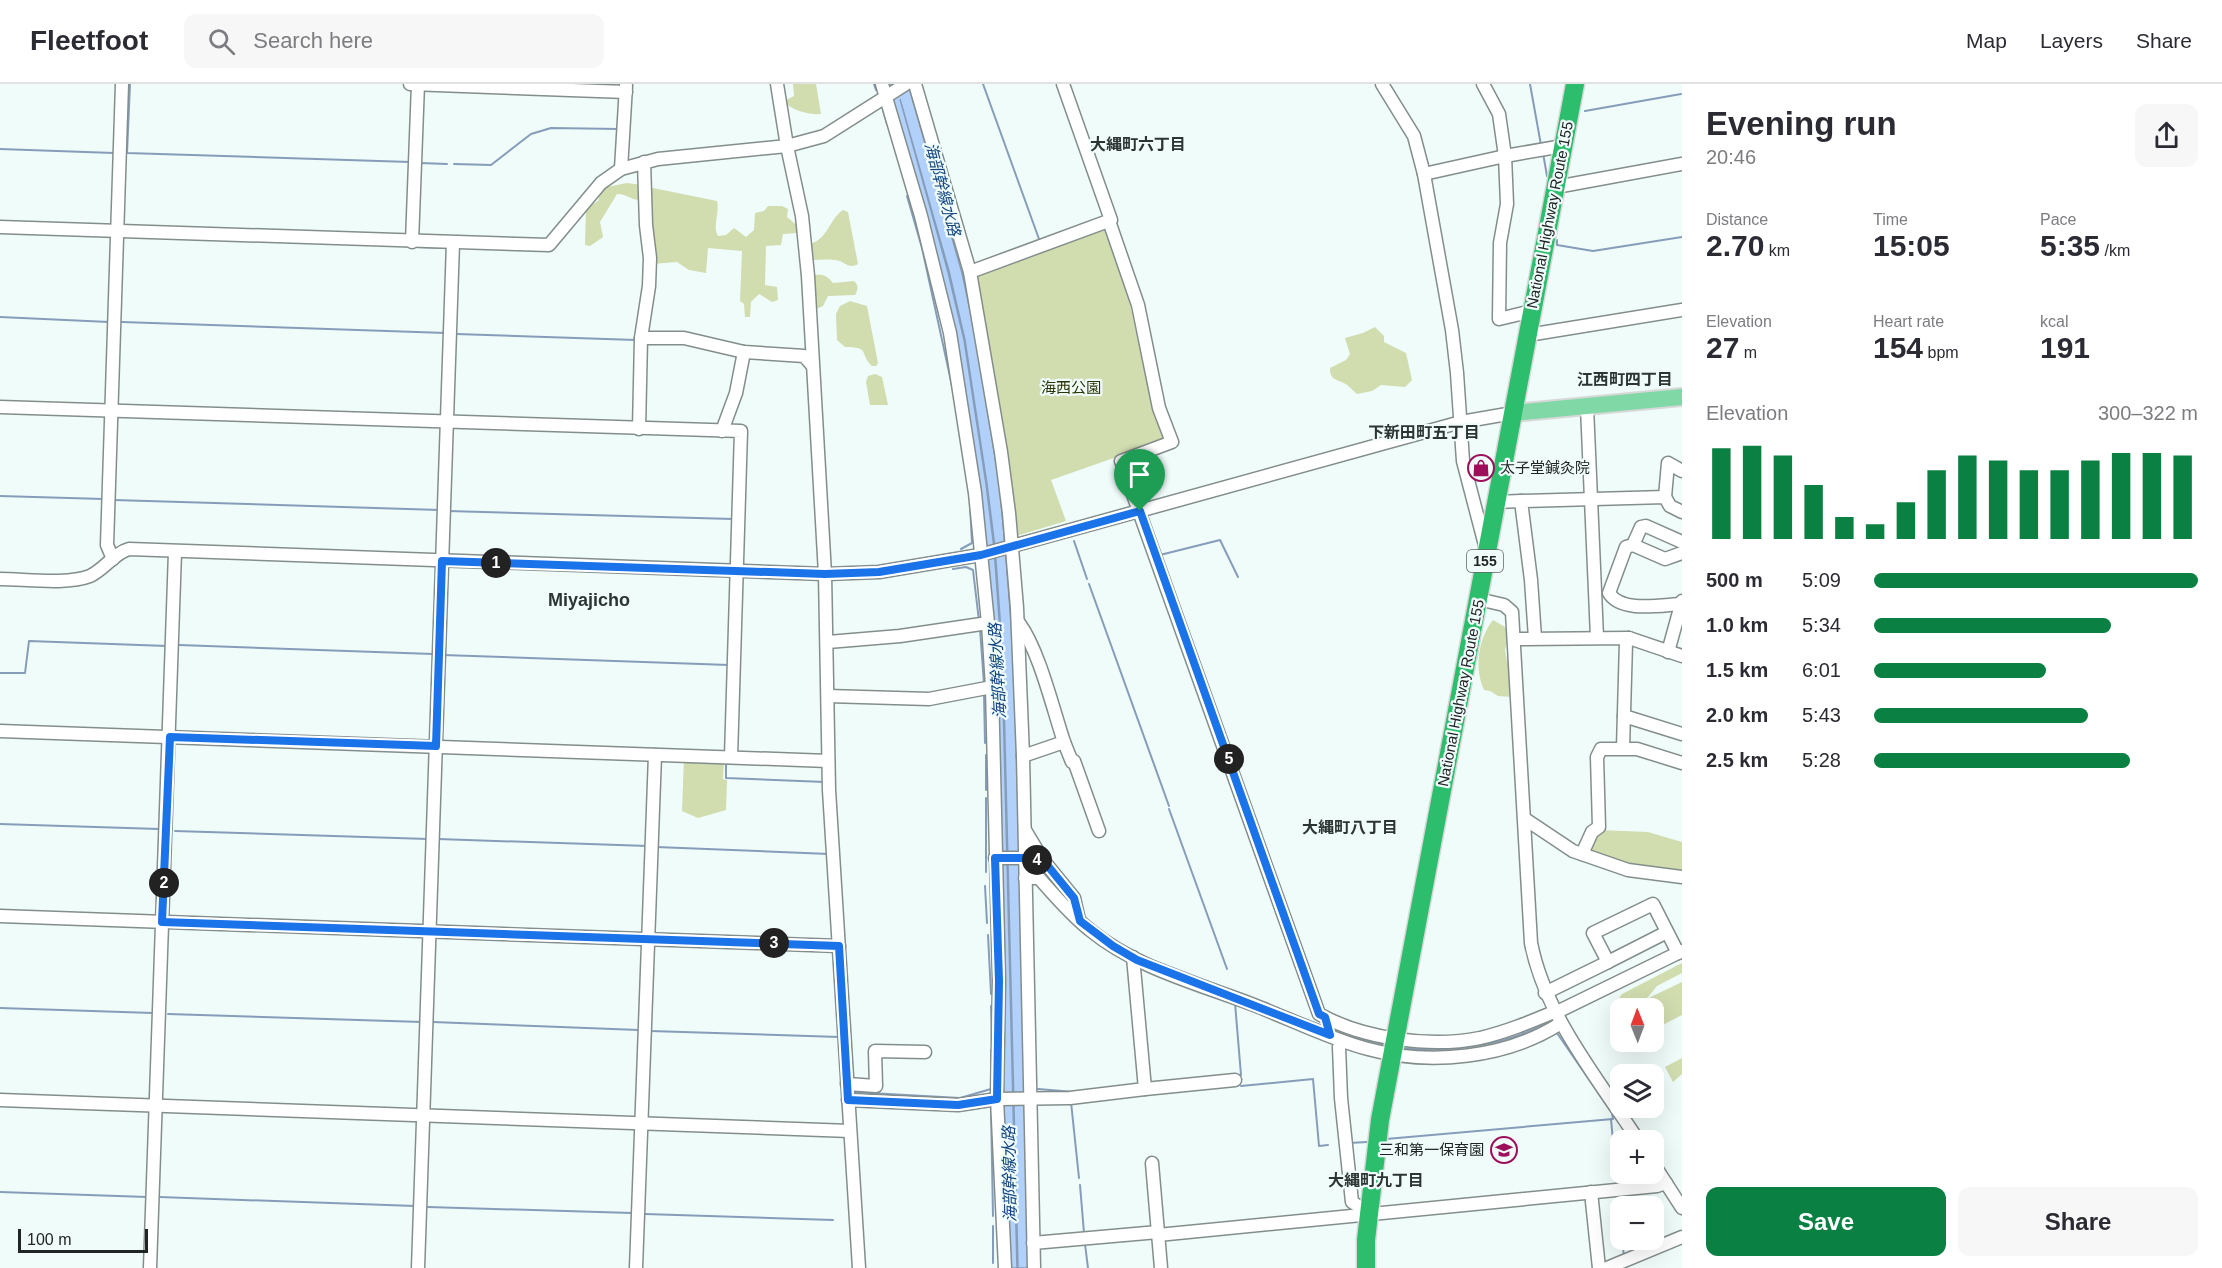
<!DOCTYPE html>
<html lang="en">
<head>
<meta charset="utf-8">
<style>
  :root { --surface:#fff; --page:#f7f7f7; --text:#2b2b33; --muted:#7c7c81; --line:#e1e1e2; --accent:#0b8043 }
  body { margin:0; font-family:Arial,"Noto Sans JP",sans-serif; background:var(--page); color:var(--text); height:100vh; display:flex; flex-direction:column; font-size:22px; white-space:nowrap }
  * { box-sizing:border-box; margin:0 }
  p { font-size:20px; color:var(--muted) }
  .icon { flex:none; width:33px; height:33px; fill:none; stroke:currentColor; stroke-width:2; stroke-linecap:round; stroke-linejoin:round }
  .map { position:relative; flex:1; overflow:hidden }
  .side { display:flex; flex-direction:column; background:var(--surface); width:540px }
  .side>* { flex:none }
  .needle { width:39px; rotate:359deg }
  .tools { position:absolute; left:1610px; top:914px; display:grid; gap:12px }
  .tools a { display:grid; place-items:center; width:54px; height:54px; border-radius:12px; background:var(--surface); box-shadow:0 6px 24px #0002; font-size:30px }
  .scale { position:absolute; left:18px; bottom:15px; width:130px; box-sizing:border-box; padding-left:6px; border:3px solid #202424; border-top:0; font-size:16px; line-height:21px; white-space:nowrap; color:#202424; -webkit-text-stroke:4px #f0fcfa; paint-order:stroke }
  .pin { position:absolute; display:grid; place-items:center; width:51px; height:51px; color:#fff; margin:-62px -26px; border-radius:50% 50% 50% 0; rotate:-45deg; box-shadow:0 0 6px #0007 }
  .pin .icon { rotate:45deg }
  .km { position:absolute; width:30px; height:30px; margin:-15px; border-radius:50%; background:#222; color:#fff; font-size:16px; line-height:30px; text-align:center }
  .round { display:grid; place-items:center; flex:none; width:63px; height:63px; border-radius:12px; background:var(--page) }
  .overview { display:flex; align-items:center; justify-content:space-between; height:102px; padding:0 24px }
  h1 { font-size:33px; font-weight:600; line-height:45px }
  .figures { display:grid; grid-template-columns:repeat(3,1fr); gap:9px; height:102px; padding:6px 24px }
  .figures div { display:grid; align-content:center }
  .figures b { font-size:30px; font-weight:600 }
  .figures small { font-size:16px; font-weight:400 }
  .figures p { font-size:16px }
  .chart { height:168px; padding:12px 24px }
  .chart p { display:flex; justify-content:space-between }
  .chart svg { width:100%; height:108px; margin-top:6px; stroke:var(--accent); stroke-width:6 }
  .cta { display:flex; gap:12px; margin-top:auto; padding:12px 24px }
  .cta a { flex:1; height:69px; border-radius:12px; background:var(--accent); color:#fff; font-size:24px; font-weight:600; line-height:69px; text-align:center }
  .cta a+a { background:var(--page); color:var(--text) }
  ul { padding:0 24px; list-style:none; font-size:20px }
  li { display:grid; grid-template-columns:96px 72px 1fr; align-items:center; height:45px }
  li i { height:15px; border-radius:8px; background:var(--accent) }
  header { display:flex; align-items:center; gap:36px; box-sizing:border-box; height:84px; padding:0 30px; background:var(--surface); border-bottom:2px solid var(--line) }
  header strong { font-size:28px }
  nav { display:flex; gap:33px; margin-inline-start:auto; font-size:21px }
  .search { width:420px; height:54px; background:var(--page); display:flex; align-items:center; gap:15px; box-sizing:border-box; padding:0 21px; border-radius:12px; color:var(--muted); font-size:22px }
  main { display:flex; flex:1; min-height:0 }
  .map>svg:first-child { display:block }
</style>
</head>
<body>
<header>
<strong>Fleetfoot</strong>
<div class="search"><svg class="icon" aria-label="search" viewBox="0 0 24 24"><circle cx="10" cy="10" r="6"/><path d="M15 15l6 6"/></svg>Search here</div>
<nav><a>Map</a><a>Layers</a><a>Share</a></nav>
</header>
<main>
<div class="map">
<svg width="1682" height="1184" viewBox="0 0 1682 1184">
  <rect width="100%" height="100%" fill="#f0fcfa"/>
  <g fill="#d1dcaf">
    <path d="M 793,0 L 816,0 L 821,30 C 810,31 794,27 785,19 L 786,16 L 794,12 Z"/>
    <path d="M 627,99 L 642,101 L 640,116 C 631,116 625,109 617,110 L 600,138 L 603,153 L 590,162 L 585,161 L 586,124 L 598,117 L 602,104 Z"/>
    <path d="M 648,103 L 717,117 C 720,129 712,142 718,152 L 726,151 L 734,144 L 746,153 L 754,146 L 755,129 L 764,127 L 768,122 L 782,122 L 788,125 L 787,133 L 799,143 L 798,149 L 783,150 L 781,161 L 766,162 L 765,201 L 777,203 L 778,216 L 772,218 L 759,210 L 751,218 L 750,233 L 745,233 L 744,220 L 740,217 L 742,167 L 708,164 L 706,189 L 689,186 L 677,178 L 653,180 Z"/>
    <path d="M 843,126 L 848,128 L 858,180 C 847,186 845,176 834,176 C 827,175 819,176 812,176 L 809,160 C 828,156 829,135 843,126 Z"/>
    <path d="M 1102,144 L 1107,147 L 1129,216 L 1151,315 L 1166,353 L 1165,356 L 1051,396 L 1066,437 L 1016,452 L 973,199 L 977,191 Z"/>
    <path d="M 815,191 C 824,190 827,192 833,199 L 854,197 C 859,201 858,206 855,211 L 828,212 L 823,222 L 816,225 L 810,193 Z"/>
    <path d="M 850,217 L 867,222 L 878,279 L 876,282 L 872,282 C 859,270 871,263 845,263 L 837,256 L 836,230 L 840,222 Z"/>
    <path d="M 1375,243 L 1384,252 L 1384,258 L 1406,269 L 1412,296 L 1405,303 L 1381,301 L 1372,307 L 1357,310 C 1353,307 1350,303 1346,300 C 1337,295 1330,297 1330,284 L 1346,276 L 1350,270 L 1345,254 L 1363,249 Z"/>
    <path d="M 875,290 L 882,293 L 888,321 L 870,321 L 866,298 L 868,292 Z"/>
    <path d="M 1493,536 L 1505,543 L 1509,550 L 1505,566 L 1507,577 L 1511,582 L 1513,613 L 1498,612 L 1490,607 L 1484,606 C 1474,584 1478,555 1493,536 Z"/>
    <path d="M 684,675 L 724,677 L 723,695 L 727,696 L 726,726 L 698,734 L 682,727 Z"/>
    <path d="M 1599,746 L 1648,748 L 1682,758 L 1682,788 L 1646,785 L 1588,768 Z"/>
    <path d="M 1682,879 L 1682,889 L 1657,902 L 1648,913 L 1636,920 L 1682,898 L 1682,931 L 1653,946 L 1653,924 L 1612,925 L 1622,910 Z"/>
    <path d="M 1682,974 L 1682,990 L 1673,998 L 1665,983 Z"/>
  </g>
  <path fill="#b2d1fa" stroke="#869dba" stroke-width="1.5" d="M 885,0 L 908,0 L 962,189 L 976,254 L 999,398 L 1005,461 L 1014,576 L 1030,1184 L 1018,1184 L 1003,576 L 995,463 L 987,400 L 965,256 L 949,187 L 900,15 L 948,188 L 964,256 L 986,400 L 994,464 L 1002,576 L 1017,1184 L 1008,1184 L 993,578 L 971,360 Z"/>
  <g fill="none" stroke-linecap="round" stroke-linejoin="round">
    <g stroke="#869dba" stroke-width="2">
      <path d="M 130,0 L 127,69 L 410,78"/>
      <path d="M 874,0 L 876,6"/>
      <path d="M 983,0 L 1039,155"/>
      <path d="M 1530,0 L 1541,61"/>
      <path d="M 883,26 L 887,40"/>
      <path d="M 1585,27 L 1681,10"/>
      <path d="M 0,65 L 114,69"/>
      <path d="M 1543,69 L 1547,92"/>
      <path d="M 420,79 L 447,80"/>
      <path d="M 454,80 L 491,81 L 531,50 L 551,44 L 620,45"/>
      <path d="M 907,112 L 922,164 L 954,311"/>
      <path d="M 1557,156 L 1557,161 L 1593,167 L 1682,153"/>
      <path d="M 416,163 L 447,164 L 447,166"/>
      <path d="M 0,233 L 109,238"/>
      <path d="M 122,238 L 446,249"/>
      <path d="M 456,250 L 636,256"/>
      <path d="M 733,407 L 734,386"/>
      <path d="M 0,412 L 103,415"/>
      <path d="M 114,416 L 440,426"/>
      <path d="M 448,427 L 733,435"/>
      <path d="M 1074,457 L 1087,495"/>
      <path d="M 961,465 L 972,459 L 970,420"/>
      <path d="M 1160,471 L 1220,456 L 1238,493"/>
      <path d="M 953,485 L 966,483 L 973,486 L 979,537"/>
      <path d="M 1089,500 L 1169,722"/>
      <path d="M 980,545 L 984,600"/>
      <path d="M 179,561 L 433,570"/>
      <path d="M 443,571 L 729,581"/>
      <path d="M 0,589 L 25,589 L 29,557 L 167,562"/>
      <path d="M 984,610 L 985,659"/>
      <path d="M 986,671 L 986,706"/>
      <path d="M 726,677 L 726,694 L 825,698"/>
      <path d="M 1169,725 L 1227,885"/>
      <path d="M 0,740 L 159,745"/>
      <path d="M 175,747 L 428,755"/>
      <path d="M 438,755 L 648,762"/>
      <path d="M 656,763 L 829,770"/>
      <path d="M 986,788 L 986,714"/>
      <path d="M 985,802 L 987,839"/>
      <path d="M 988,851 L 991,910"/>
      <path d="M 1144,873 L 1220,902"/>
      <path d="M 1251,914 L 1351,953 L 1387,961"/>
      <path d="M 1235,919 L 1241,991 L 1237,991"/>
      <path d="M 991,922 L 992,957"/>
      <path d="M 0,924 L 153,929"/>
      <path d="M 168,930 L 422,938"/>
      <path d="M 433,938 L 639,946"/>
      <path d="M 650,947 L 839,953"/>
      <path d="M 1401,964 C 1453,970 1510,960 1555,935"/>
      <path d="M 1241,1002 L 1313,995 L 1319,1062 L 1328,1061"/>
      <path d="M 1038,1005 L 1074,1008"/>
      <path d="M 852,1008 L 960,1014 L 991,1005 L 991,966"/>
      <path d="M 1071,1018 L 1079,1094"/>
      <path d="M 991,1025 L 993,1132"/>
      <path d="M 1611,1035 L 1617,1101"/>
      <path d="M 1386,1055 L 1613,1035 L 1612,1029 L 1557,949"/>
      <path d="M 1349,1059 L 1367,1058"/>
      <path d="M 1080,1101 L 1084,1149"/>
      <path d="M 0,1108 L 147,1113"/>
      <path d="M 1618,1109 L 1620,1129"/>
      <path d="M 159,1113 L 415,1122"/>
      <path d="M 428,1123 L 632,1129"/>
      <path d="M 645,1130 L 833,1136"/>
      <path d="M 993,1142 L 993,1179"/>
      <path d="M 1622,1155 L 1624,1173"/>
      <path d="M 1085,1160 L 1088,1184"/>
      <path d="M 1626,1183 L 1626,1184"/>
    </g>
    <defs>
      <g id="minor">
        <path d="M 410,0 L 626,8"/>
        <path d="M 777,0 L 787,62 L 802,132 L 808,192 L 825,490 L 829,706 L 859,1184"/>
        <path d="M 882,0 L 921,132 L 950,249 L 975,409 L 988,539 L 992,603 L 999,897 L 997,1015 L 1005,1184"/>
        <path d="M 915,0 L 970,188 L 1001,368 L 1009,429 L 1017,524 L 1023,672 L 1034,1184"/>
        <path d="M 1382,0 L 1414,52 L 1424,90 L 1452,246 L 1457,289 L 1463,377 L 1486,465"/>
        <path d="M 1483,0 L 1499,30 L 1505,72 L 1507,120 L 1500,159 L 1499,235 L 1532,227"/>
        <path d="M 621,85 L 626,2"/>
        <path d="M 1424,90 L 1505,72 L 1563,62"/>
        <path d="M 1556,103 L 1682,80"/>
        <path d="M 1109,137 L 1138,221 L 1159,324 L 1172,358 L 1121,377 L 1319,930 C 1363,955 1431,964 1480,954 C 1506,948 1530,938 1554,928"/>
        <path d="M 0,143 L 549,161 L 601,99 L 621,85 L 658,75 L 787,62 L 824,52 L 906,0"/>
        <path d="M 412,158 L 418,0"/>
        <path d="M 970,188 L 1111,136 L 1063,0"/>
        <path d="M 1528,251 L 1682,226"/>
        <path d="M 641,254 L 684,254 L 744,268 L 804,272 L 812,281"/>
        <path d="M 0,323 L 741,347 L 731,673"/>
        <path d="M 1587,323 L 1597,553"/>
        <path d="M 639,345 L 641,254 L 649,202 L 650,174 L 646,141 L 644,78"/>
        <path d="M 722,347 L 736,309 L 744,268"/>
        <path d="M 1665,413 L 1668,379 L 1682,387"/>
        <path d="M 1496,418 L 1521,417"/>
        <path d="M 1633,461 L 1641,443 L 1646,442 L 1682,458"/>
        <path d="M 113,475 L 107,461 L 122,0"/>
        <path d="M 0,495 C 25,495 67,501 90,492 C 105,485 114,469 129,465 L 825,490 L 879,488 L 980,471 L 1461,338 L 1513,329"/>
        <path d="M 1478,515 L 1504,521 L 1512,528 L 1531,859 C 1545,931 1598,995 1638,1056"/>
        <path d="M 1681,520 C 1661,521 1621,529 1609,509 L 1626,463 L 1633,461 L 1665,475 L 1682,469"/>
        <path d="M 1019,539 C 1039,566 1053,625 1064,658 L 1023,672"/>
        <path d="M 1535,554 L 1531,496 L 1521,417 L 1665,413 L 1670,422 L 1682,428"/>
        <path d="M 1515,555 L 1629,554 L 1682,572"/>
        <path d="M 828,558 L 900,552 L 988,539"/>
        <path d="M 1668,568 L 1682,517"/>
        <path d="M 828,612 L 929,615 L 992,603"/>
        <path d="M 1624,632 L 1682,650"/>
        <path d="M 0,647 L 828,677"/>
        <path d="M 1064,658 L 1072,678 L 1074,677 L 1099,747"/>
        <path d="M 1623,664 L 1626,558 L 1629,554"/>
        <path d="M 1525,735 L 1573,767 L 1628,786 L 1682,793"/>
        <path d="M 1025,746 L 1043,776"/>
        <path d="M 1582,770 L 1592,748 L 1599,743 L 1597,673 L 1601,665 L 1637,665 L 1682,679"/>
        <path d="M 995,774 L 1024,774 L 1043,776 L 1074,814 L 1079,836"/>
        <path d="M 1025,794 L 1039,794 C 1055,812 1071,831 1090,846 C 1136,884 1199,900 1254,921 C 1290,935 1332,956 1368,965 C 1430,982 1507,974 1561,939"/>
        <path d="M 0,832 L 839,862"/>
        <path d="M 1608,878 L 1667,848"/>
        <path d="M 1545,909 L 1608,878 L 1593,849 L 1653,820 L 1678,869"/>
        <path d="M 1555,929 L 1682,867"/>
        <path d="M 1342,957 L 1339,963 L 1341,1014 L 1352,1118 L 1369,1129"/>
        <path d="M 847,1000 L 876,1002 L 875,967 L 925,968"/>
        <path d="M 1145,1005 L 1235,996"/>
        <path d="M 0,1016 L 850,1047"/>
        <path d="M 848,1016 L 958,1021 L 997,1015 L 1070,1014 L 1145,1005 L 1133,873"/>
        <path d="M 1152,1079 L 1161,1184"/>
        <path d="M 1653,1079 L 1682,1124"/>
        <path d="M 1591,1108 L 1599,1184"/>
        <path d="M 1158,1151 L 1657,1102 L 1666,1099"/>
        <path d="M 1033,1159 L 1158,1148"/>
        <path d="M 150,1184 L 175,468"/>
        <path d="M 418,1184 L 453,159"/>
        <path d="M 636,1184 L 655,671"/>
        <path d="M 1607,1184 L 1682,1153"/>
      </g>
      <path id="major" d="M 1513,329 L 1682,313"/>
      <path id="highway" d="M 1366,1184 L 1366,1156 L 1380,1036 L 1575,0"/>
    </defs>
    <use href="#minor" stroke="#838e8c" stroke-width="15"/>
    <use href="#major" stroke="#d7d8d8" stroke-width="20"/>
    <use href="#highway" stroke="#d7d8d8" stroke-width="21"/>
    <use href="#minor" stroke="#fff" stroke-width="12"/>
    <use href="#major" stroke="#81d8a7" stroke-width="16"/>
    <use href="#highway" stroke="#2dbe6d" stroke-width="18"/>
  </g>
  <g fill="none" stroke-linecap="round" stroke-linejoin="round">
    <defs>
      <path id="route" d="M 1140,427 L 1319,930 L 1325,933 L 1330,951 L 1137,876 L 1113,862 L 1080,837 L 1074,814 L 1043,776 L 1024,774 L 995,774 L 999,897 L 997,1015 L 958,1021 L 848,1016 L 839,862 L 162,838 L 170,653 L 436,662 L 442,477 L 825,490 L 879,488 L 981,471 Z"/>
    </defs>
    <use href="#route" stroke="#fff" stroke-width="12"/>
    <use href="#route" stroke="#1a73e8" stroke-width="8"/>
  </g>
  <defs>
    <symbol id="shop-ring" viewBox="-11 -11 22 22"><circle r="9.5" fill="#f0fcfa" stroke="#9d0e5b" stroke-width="1.5"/><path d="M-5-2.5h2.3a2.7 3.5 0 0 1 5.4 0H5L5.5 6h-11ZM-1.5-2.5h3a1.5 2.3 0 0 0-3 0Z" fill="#9d0e5b"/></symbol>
    <symbol id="school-ring" viewBox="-11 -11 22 22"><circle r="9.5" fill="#f0fcfa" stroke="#9d0e5b" stroke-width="1.5"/><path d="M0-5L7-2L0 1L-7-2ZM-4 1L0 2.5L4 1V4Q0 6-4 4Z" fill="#9d0e5b"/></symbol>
  </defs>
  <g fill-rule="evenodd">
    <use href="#shop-ring" x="1466" y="369" width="30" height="30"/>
    <use href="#school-ring" x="1489" y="1051" width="30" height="30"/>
  </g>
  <g text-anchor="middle" stroke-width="4.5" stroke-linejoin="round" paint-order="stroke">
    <rect fill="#f0fcfa" stroke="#5e6564" stroke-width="1.5" x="1467" y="466" width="36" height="22" rx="4.5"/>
    <g font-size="14" font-weight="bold" fill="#202424">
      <text x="1485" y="482">155</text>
    </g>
    <g font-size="15" fill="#202424" stroke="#f0fcfa">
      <text transform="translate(1550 131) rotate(-79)" y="5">National Highway Route 155</text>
      <text transform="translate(1461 609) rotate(-79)" y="5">National Highway Route 155</text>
    </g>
    <g font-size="15" fill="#2d3506" stroke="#f0fcfa">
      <text x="1071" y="309">海西公園</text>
    </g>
    <g font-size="15" fill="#202424" stroke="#f0fcfa" text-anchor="start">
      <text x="1500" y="389">太子堂鍼灸院</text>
      <text x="1484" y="1071" text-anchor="end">三和第一保育園</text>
    </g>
    <g font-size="16" font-weight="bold" fill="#2c3534" stroke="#f0fcfa">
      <text x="1138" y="66">大縄町六丁目</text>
      <text x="1625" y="301">江西町四丁目</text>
      <text x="1424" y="354">下新田町五丁目</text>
      <text x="1350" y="749">大縄町八丁目</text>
      <text x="1376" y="1102">大縄町九丁目</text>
    </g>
    <g font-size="16" font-style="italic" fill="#10447f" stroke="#f0fcfa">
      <text transform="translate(943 105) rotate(75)" y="6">海部幹線水路</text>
      <text transform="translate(997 587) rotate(-93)" y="6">海部幹線水路</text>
      <text transform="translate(1009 1090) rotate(-91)" y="6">海部幹線水路</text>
    </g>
    <g font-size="18" font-weight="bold" fill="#2c3534" stroke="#f0fcfa">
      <text x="589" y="522">Miyajicho</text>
    </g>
  </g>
</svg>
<div class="tools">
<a><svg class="needle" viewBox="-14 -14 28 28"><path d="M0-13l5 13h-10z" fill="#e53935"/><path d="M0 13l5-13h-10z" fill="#7c7c81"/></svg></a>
<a><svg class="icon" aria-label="layers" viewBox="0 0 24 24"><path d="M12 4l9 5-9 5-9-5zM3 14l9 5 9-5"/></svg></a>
<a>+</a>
<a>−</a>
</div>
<div class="scale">100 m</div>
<div class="pin" style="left:1140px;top:427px;background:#1e9e55"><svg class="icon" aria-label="arrive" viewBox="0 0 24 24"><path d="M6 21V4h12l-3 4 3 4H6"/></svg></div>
<b class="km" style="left:496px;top:479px">1</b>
<b class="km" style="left:164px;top:799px">2</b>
<b class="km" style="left:774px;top:859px">3</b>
<b class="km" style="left:1037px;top:776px">4</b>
<b class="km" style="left:1229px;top:675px">5</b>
</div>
<section class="side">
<div class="overview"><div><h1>Evening run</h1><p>20:46</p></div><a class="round"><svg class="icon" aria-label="share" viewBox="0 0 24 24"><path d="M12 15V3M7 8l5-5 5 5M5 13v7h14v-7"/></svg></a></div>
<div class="figures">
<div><p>Distance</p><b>2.70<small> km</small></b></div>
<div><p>Time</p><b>15:05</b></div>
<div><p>Pace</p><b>5:35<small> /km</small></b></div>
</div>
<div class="figures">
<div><p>Elevation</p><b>27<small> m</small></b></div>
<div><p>Heart rate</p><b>154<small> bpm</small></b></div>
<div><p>kcal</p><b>191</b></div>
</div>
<div class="chart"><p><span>Elevation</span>300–322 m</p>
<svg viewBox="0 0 160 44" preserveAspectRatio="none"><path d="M5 44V7M15 44V6M25 44V10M35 44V22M45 44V35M55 44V38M65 44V29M75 44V16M85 44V10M95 44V12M105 44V16M115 44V16M125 44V12M135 44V9M145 44V9M155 44V10"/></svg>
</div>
<ul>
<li><b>500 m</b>5:09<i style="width:100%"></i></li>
<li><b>1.0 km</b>5:34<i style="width:73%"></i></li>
<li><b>1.5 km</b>6:01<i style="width:53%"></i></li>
<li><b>2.0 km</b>5:43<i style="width:66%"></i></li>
<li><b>2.5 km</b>5:28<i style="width:79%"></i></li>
</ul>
<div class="cta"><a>Save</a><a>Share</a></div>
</section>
</main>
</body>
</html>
